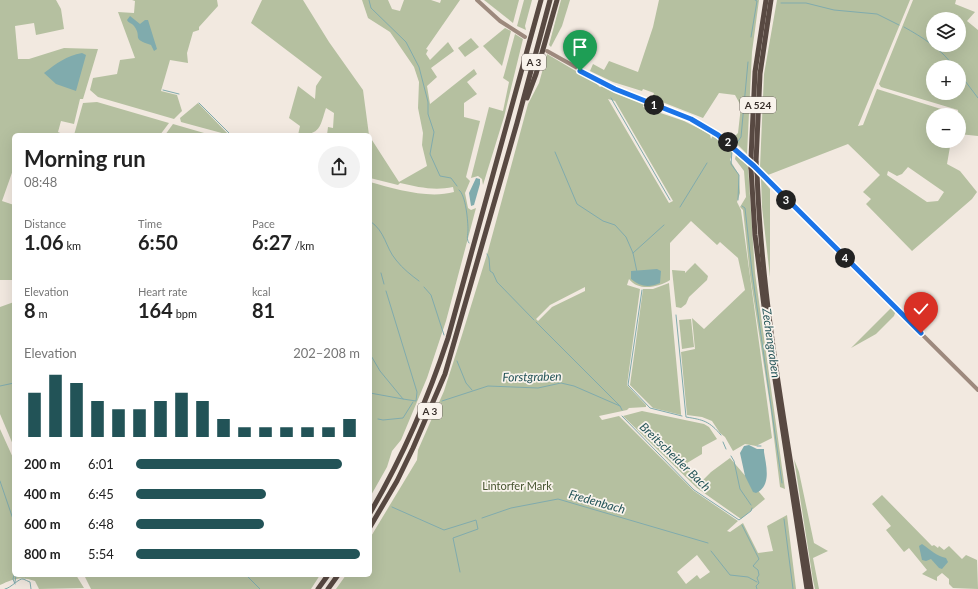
<!DOCTYPE html>
<html lang="en">
<head>
<meta charset="utf-8">
<style>
  :root { --surface:#fff; --page:#f2f2f2; --text:#222; --muted:#767676; --accent:#225357 }
  body { margin:0; font-family:Lato,sans-serif; background:var(--page); color:var(--text); height:100vh; display:flex; flex-direction:column; font-size:15px; white-space:nowrap }
  * { box-sizing:border-box; margin:0 }
  p { font-size:13px; color:var(--muted) }
  .icon { flex:none; width:22px; height:22px; fill:none; stroke:currentColor; stroke-width:2; stroke-linecap:round; stroke-linejoin:round }
  .map { position:relative; flex:1; overflow:hidden }
  .details { position:absolute; left:12px; top:133px; width:360px; height:444px; display:flex; flex-direction:column; background:var(--surface); border-radius:6px; box-shadow:0 4px 16px #0002 }
  .details>* { flex:none }
  .buttons { position:absolute; left:926px; top:12px; display:grid; gap:8px }
  .buttons a { display:grid; place-items:center; width:40px; height:40px; border-radius:50%; background:var(--surface); box-shadow:0 4px 16px #0002; font-size:20px }
  .pin { position:absolute; display:grid; place-items:center; width:34px; height:34px; color:#fff; margin:-41px -17px; border-radius:50% 50% 50% 0; rotate:-45deg; box-shadow:0 0 4px #0007 }
  .pin .icon { rotate:45deg }
  .km { position:absolute; width:20px; height:20px; margin:-10px; border-radius:50%; background:#222; color:#fff; font-size:11px; line-height:20px; text-align:center }
  .round { display:grid; place-items:center; flex:none; width:42px; height:42px; border-radius:21px; background:var(--page) }
  .summary { display:flex; align-items:center; justify-content:space-between; height:68px; padding:0 12px }
  h1 { font-size:22px; font-weight:700; line-height:30px }
  .stats { display:grid; grid-template-columns:repeat(3,1fr); gap:6px; height:68px; padding:4px 12px }
  .stats div { display:grid; align-content:center }
  .stats b { font-size:20px; font-weight:700 }
  .stats small { font-size:11px; font-weight:400 }
  .stats p { font-size:11px }
  .chart { height:112px; padding:8px 12px }
  .chart p { display:flex; justify-content:space-between }
  .chart svg { width:100%; height:72px; margin-top:4px; stroke:var(--accent); stroke-width:6 }
  ul { padding:0 12px; list-style:none; font-size:13px }
  li { display:grid; grid-template-columns:64px 48px 1fr; align-items:center; height:30px }
  li i { height:10px; border-radius:5px; background:var(--accent) }
  .map>svg:first-child { display:block }
</style>
</head>
<body>
<div class="map">
<svg width="978" height="589" viewBox="0 0 978 589">
  <rect width="100%" height="100%" fill="#f2e9e0"/>
  <g fill="#b5c0a0" fill-rule="evenodd">
    <path d="M 0,0 L 56,0 L 61,9 L 64,29 L 36,35 L 34,23 L 15,26 L 18,59 L 29,59 L 64,48 L 98,49 L 83,99 L 80,99 L 74,124 L 61,121 L 58,132 L 65,135 L 14,135 L 14,167 L 2,201 L 14,205 L 14,280 L 0,280 Z"/>
    <path d="M 132,0 L 217,0 L 218,6 L 199,27 L 199,30 L 193,32 L 187,53 L 188,63 L 170,60 L 161,91 L 177,95 L 182,111 L 174,119 L 98,97 L 90,90 L 93,78 L 117,74 L 120,60 L 135,58 L 118,12 L 134,13 L 135,1 Z"/>
    <path d="M 262,0 L 303,0 L 329,42 L 363,90 L 369,135 L 327,135 L 328,127 L 333,128 L 334,113 L 326,108 C 320,126 321,135 298,135 L 300,126 L 289,118 L 298,86 L 315,99 L 316,86 L 322,77 L 251,23 Z"/>
    <path d="M 362,0 L 388,0 L 392,9 L 400,11 L 404,0 L 431,0 L 440,3 L 441,0 L 460,0 L 426,49 L 428,50 L 426,54 L 430,60 L 448,42 L 454,51 L 431,68 L 437,77 L 427,86 L 430,104 L 474,69 L 477,74 L 467,82 L 477,94 L 464,103 L 464,117 L 480,121 L 466,177 L 470,181 L 465,193 L 468,208 L 471,210 L 476,208 L 446,321 L 427,378 L 401,440 L 392,451 L 387,467 L 370,497 L 370,182 C 395,189 428,199 454,192 L 453,187 C 434,191 418,187 400,183 L 398,185 L 370,178 L 370,137 L 399,182 L 427,166 L 422,145 L 423,133 L 418,108 L 419,82 L 414,67 L 390,32 L 368,18 Z"/>
    <path d="M 484,0 L 519,0 L 513,23 Z"/>
    <path d="M 524,0 L 532,0 L 525,26 L 526,30 L 517,26 Z"/>
    <path d="M 561,0 L 570,0 L 562,26 L 551,47 L 549,45 Z"/>
    <path d="M 659,0 L 759,0 L 752,52 L 747,154 L 732,139 L 738,133 L 741,106 L 735,95 L 719,93 L 703,118 L 652,98 L 654,93 L 643,89 L 642,91 L 613,82 L 590,71 L 593,64 L 604,70 L 609,61 L 638,72 L 653,27 Z"/>
    <path d="M 777,0 L 910,0 L 858,126 L 863,125 L 877,89 L 957,114 L 958,110 L 881,87 L 879,84 L 913,0 L 956,0 L 955,4 L 975,12 L 967,21 L 978,30 L 978,136 L 959,134 L 959,115 L 933,115 L 933,141 L 951,141 L 947,164 L 960,171 L 977,192 L 972,199 L 912,251 L 866,204 L 871,199 L 863,192 L 880,175 L 848,144 L 768,175 L 760,167 L 764,74 ZM 933,19 L 959,19 L 959,45 L 933,45 ZM 933,67 L 959,67 L 959,93 L 933,93 ZM 908,167 L 944,192 L 938,201 L 927,202 L 887,175 L 888,171 L 897,176 L 902,174 Z"/>
    <path d="M 505,28 L 511,31 L 502,66 L 483,46 Z"/>
    <path d="M 515,34 L 523,39 L 504,117 L 483,185 L 482,179 L 478,176 L 471,178 L 489,107 L 503,111 L 509,82 L 503,78 L 504,75 Z"/>
    <path d="M 471,38 L 479,47 L 465,57 L 458,48 Z"/>
    <path d="M 547,54 L 596,83 L 600,87 L 602,86 L 644,104 L 643,107 L 684,121 L 710,134 L 711,139 L 713,135 L 733,151 L 730,160 L 739,175 L 740,193 L 737,202 L 741,210 L 772,438 L 756,446 L 745,444 L 733,451 L 725,437 L 720,433 L 712,421 L 702,417 L 687,415 L 681,352 L 695,349 L 692,318 L 704,329 L 745,290 L 738,258 L 720,242 L 717,245 L 691,221 L 670,243 L 670,280 C 659,287 639,292 629,279 L 627,285 L 640,289 L 627,385 L 646,405 L 646,407 L 629,408 L 627,410 L 599,416 L 602,420 L 619,416 L 694,491 L 738,521 L 727,531 L 730,532 L 743,523 L 758,553 L 773,551 L 767,526 L 787,515 L 796,589 L 336,589 L 346,575 L 370,575 L 370,538 L 417,460 L 418,450 L 444,391 L 462,335 L 488,251 L 528,104 L 539,83 ZM 608,99 L 615,101 L 673,201 L 669,203 ZM 585,287 L 585,291 L 552,307 L 538,321 L 536,319 L 550,305 ZM 697,555 L 710,572 L 700,579 L 697,575 L 686,584 L 677,572 Z"/>
    <path d="M 97,102 L 169,123 L 160,135 L 74,135 L 83,103 Z"/>
    <path d="M 198,103 L 229,135 L 181,122 L 180,118 Z"/>
    <path d="M 173,124 L 211,135 L 165,135 Z"/>
    <path d="M 736,155 L 748,166 L 755,273 L 785,489 L 780,487 L 770,405 L 750,275 L 743,210 L 740,207 L 746,197 L 744,171 L 735,159 Z"/>
    <path d="M 761,178 L 770,189 L 770,277 L 762,207 Z"/>
    <path d="M 695,263 L 708,276 L 707,280 L 689,297 L 686,304 L 681,308 L 676,307 L 672,270 L 685,271 L 685,273 Z"/>
    <path d="M 669,283 L 681,413 L 681,415 L 653,408 L 630,385 L 643,289 L 653,289 Z"/>
    <path d="M 14,302 L 14,447 L 0,414 L 0,307 Z"/>
    <path d="M 891,308 L 895,313 L 894,316 L 876,334 L 851,348 Z"/>
    <path d="M 691,319 L 694,347 L 682,349 L 679,320 Z"/>
    <path d="M 642,411 L 704,424 L 709,427 L 717,439 L 702,447 L 702,454 L 687,463 L 700,483 L 711,472 L 730,458 L 765,499 L 741,519 L 697,488 L 623,416 Z"/>
    <path d="M 0,429 L 14,460 L 14,575 L 76,575 L 84,588 L 39,589 L 35,581 C 21,576 13,579 0,585 Z"/>
    <path d="M 794,459 L 799,472 L 814,543 L 828,551 L 813,558 L 819,589 L 815,589 L 813,580 Z"/>
    <path d="M 882,495 L 932,546 L 934,545 L 938,548 L 939,546 L 944,550 L 949,546 L 962,559 L 966,555 L 977,560 L 978,589 L 953,588 L 949,584 L 949,579 L 942,573 L 937,577 L 937,581 L 922,574 L 927,570 L 909,548 L 904,552 L 886,530 L 891,526 L 872,504 Z"/>
    <path d="M 84,575 L 320,575 L 311,589 L 91,589 Z"/>
  </g>
  <g fill="#80abad">
    <path d="M 130,16 L 140,24 L 145,20 L 148,20 L 157,49 L 154,51 L 151,45 C 130,38 143,38 134,26 C 131,22 129,24 127,20 Z"/>
    <path d="M 82,53 L 86,55 L 76,91 L 56,84 L 44,73 C 57,63 66,56 82,53 Z"/>
    <path d="M 476,178 L 480,179 L 480,184 L 474,205 L 471,206 L 469,193 Z"/>
    <path d="M 657,269 L 661,271 L 660,283 C 649,288 640,287 631,279 L 631,271 Z"/>
    <path d="M 749,445 L 757,449 L 764,449 L 764,452 C 766,465 772,486 756,493 L 753,492 L 745,476 L 740,453 L 744,446 Z"/>
    <path d="M 922,544 C 931,550 936,556 946,558 L 948,562 L 942,569 L 939,568 L 931,559 L 926,561 L 922,560 L 919,546 Z"/>
  </g>
  <g fill="none" stroke-linecap="round" stroke-linejoin="round">
    <g stroke="#80abad" stroke-width="1">
      <path d="M 369,0 L 371,8 L 406,42 L 419,67 L 428,102 L 428,114 L 434,132 L 430,154 L 440,176 L 451,178 L 457,186"/>
      <path d="M 781,3 L 806,3 L 834,10 L 877,14 L 899,25"/>
      <path d="M 904,27 C 922,37 943,50 954,67"/>
      <path d="M 751,37 L 757,1 L 755,0"/>
      <path d="M 959,73 L 978,98"/>
      <path d="M 163,90 L 179,94"/>
      <path d="M 611,98 L 670,200"/>
      <path d="M 199,103 L 231,135"/>
      <path d="M 736,144 L 741,137 L 748,62"/>
      <path d="M 732,151 L 731,164 L 739,175 L 738,200"/>
      <path d="M 555,152 L 577,204 L 603,221 L 615,225 L 626,237 L 633,253 L 637,272"/>
      <path d="M 459,190 C 466,195 468,222 468,230 C 468,235 466,239 469,243"/>
      <path d="M 742,206 L 745,208 L 752,272 L 782,483"/>
      <path d="M 680,207 L 707,163"/>
      <path d="M 370,221 C 386,232 385,247 396,260 C 403,269 411,275 419,281"/>
      <path d="M 633,253 L 664,225"/>
      <path d="M 487,254 L 489,258 L 490,271 L 493,273 L 497,282 L 534,320"/>
      <path d="M 381,273 L 384,284"/>
      <path d="M 424,287 L 431,295 L 444,335"/>
      <path d="M 642,290 L 628,385 L 650,408 L 682,416"/>
      <path d="M 676,315 L 686,417 C 704,420 709,421 721,435"/>
      <path d="M 536,322 L 620,406 L 622,410"/>
      <path d="M 370,354 L 380,371 L 403,399 L 416,401 L 417,392 L 386,291"/>
      <path d="M 457,361 L 466,383 L 472,390"/>
      <path d="M 0,386 L 14,383"/>
      <path d="M 370,393 L 403,399"/>
      <path d="M 442,401 L 488,386 L 538,388 L 561,383 L 574,386 L 620,406"/>
      <path d="M 622,416 L 694,490 L 739,520 L 751,511 L 752,508"/>
      <path d="M 378,419 L 383,420 L 403,418 L 413,402"/>
      <path d="M 723,442 L 726,449"/>
      <path d="M 757,446 L 761,446"/>
      <path d="M 731,456 L 734,461 L 740,489 L 751,505"/>
      <path d="M 0,481 L 14,522"/>
      <path d="M 392,507 L 444,530 L 476,520 L 478,529 L 453,538 L 460,572"/>
      <path d="M 482,518 L 511,508 L 558,499 L 708,543"/>
      <path d="M 784,519 L 793,589"/>
      <path d="M 742,525 L 759,559 L 753,566 L 758,570 L 759,575 L 757,578 L 759,583 L 756,586 L 757,589"/>
      <path d="M 711,551 L 730,575 L 748,577 L 757,582"/>
      <path d="M 14,575 L 13,579 L 15,584"/>
      <path d="M 22,575 L 26,577 L 27,575"/>
      <path d="M 246,575 L 260,589"/>
      <path d="M 15,582 L 16,575"/>
      <path d="M 5,589 C 11,588 19,578 23,579 C 26,580 27,581 30,582 L 31,589"/>
    </g>
    <g stroke="#9d897d" stroke-width="4">
      <path d="M 477,0 L 500,21 L 525,37"/>
      <path d="M 547,51 L 615,89 L 704,126 L 730,144 L 752,164"/>
      <path d="M 756,169 L 978,390"/>
    </g>
    <g stroke="#584942" stroke-width="5">
      <path d="M 527,98 L 536,74 L 557,0"/>
      <path d="M 751,158 L 755,72 L 766,0"/>
      <path d="M 756,162 L 760,74 L 771,0"/>
      <path d="M 751,168 L 755,235 L 765,314 L 807,589"/>
      <path d="M 757,173 C 762,313 790,451 811,589"/>
      <path d="M 370,513 C 402,458 428,399 448,338 L 541,0"/>
      <path d="M 370,527 L 397,481 L 413,448 L 445,374 L 517,123 L 550,0"/>
      <path d="M 318,589 L 328,575"/>
      <path d="M 328,589 L 338,575"/>
    </g>
    <g stroke="#584942" stroke-width="5">
      <path d="M 751,158 L 751,168"/>
      <path d="M 756,162 L 757,173"/>
    </g>
  </g>
  <g fill="none" stroke-linecap="round" stroke-linejoin="round">
    <defs>
      <path id="route" d="M 580,71 L 615,89 L 691,119 L 718,135 L 754,166 L 921,333"/>
    </defs>
    <use href="#route" stroke="#fff" stroke-width="8"/>
    <use href="#route" stroke="#1a73e8" stroke-width="5"/>
  </g>
  <g text-anchor="middle" stroke-width="3.5" stroke-linejoin="round" paint-order="stroke">
    <g fill="#f9f3ec" stroke="#726a64" stroke-width="1">
      <rect x="522" y="54" width="24" height="16" rx="3"/>
      <rect x="740" y="97" width="36" height="16" rx="3"/>
      <rect x="418" y="403" width="24" height="16" rx="3"/>
    </g>
    <g font-size="10" font-weight="bold" fill="#382f2a">
      <text x="534" y="66">A 3</text>
      <text x="758" y="109">A 524</text>
      <text x="430" y="415">A 3</text>
    </g>
    <g font-size="11" fill="#475530" stroke="#f9f3ec">
      <text x="517" y="490">Lintorfer Mark</text>
    </g>
    <g font-size="12" font-style="italic" fill="#225357" stroke="#f9f3ec">
      <text transform="translate(771 343) rotate(82)" y="4">Zechengraben</text>
      <text transform="translate(532 377) rotate(-1)" y="4">Forstgraben</text>
      <text transform="translate(675 457) rotate(44)" y="4">Breitscheider Bach</text>
      <text transform="translate(597 502) rotate(16)" y="4">Fredenbach</text>
    </g>
  </g>
</svg>
<div class="buttons">
<a><svg class="icon" aria-label="layers" viewBox="0 0 24 24"><path d="M12 4l9 5-9 5-9-5zM3 14l9 5 9-5"/></svg></a>
<a>+</a>
<a>−</a>
</div>
<div class="pin" style="left:580px;top:71px;background:#1e9e55"><svg class="icon" aria-label="arrive" viewBox="0 0 24 24"><path d="M6 21V4h12l-3 4 3 4H6"/></svg></div>
<div class="pin" style="left:921px;top:333px;background:#d93025"><svg class="icon" aria-label="check" viewBox="0 0 24 24"><path d="M5 12l5 5 9-10"/></svg></div>
<b class="km" style="left:654px;top:105px">1</b>
<b class="km" style="left:728px;top:142px">2</b>
<b class="km" style="left:786px;top:200px">3</b>
<b class="km" style="left:845px;top:258px">4</b>
<section class="details">
<div class="summary"><div><h1>Morning run</h1><p>08:48</p></div><a class="round"><svg class="icon" aria-label="share" viewBox="0 0 24 24"><path d="M12 15V3M7 8l5-5 5 5M5 13v7h14v-7"/></svg></a></div>
<div class="stats">
<div><p>Distance</p><b>1.06<small> km</small></b></div>
<div><p>Time</p><b>6:50</b></div>
<div><p>Pace</p><b>6:27<small> /km</small></b></div>
</div>
<div class="stats">
<div><p>Elevation</p><b>8<small> m</small></b></div>
<div><p>Heart rate</p><b>164<small> bpm</small></b></div>
<div><p>kcal</p><b>81</b></div>
</div>
<div class="chart"><p><span>Elevation</span>202–208 m</p>
<svg viewBox="0 0 160 44" preserveAspectRatio="none"><path d="M5 44V17M15 44V6M25 44V11M35 44V22M45 44V27M55 44V27M65 44V22M75 44V17M85 44V22M95 44V33M105 44V38M115 44V38M125 44V38M135 44V38M145 44V38M155 44V33"/></svg>
</div>
<ul>
<li><b>200 m</b>6:01<i style="width:92%"></i></li>
<li><b>400 m</b>6:45<i style="width:58%"></i></li>
<li><b>600 m</b>6:48<i style="width:57%"></i></li>
<li><b>800 m</b>5:54<i style="width:100%"></i></li>
</ul>
</section>
</div>
</body>
</html>
